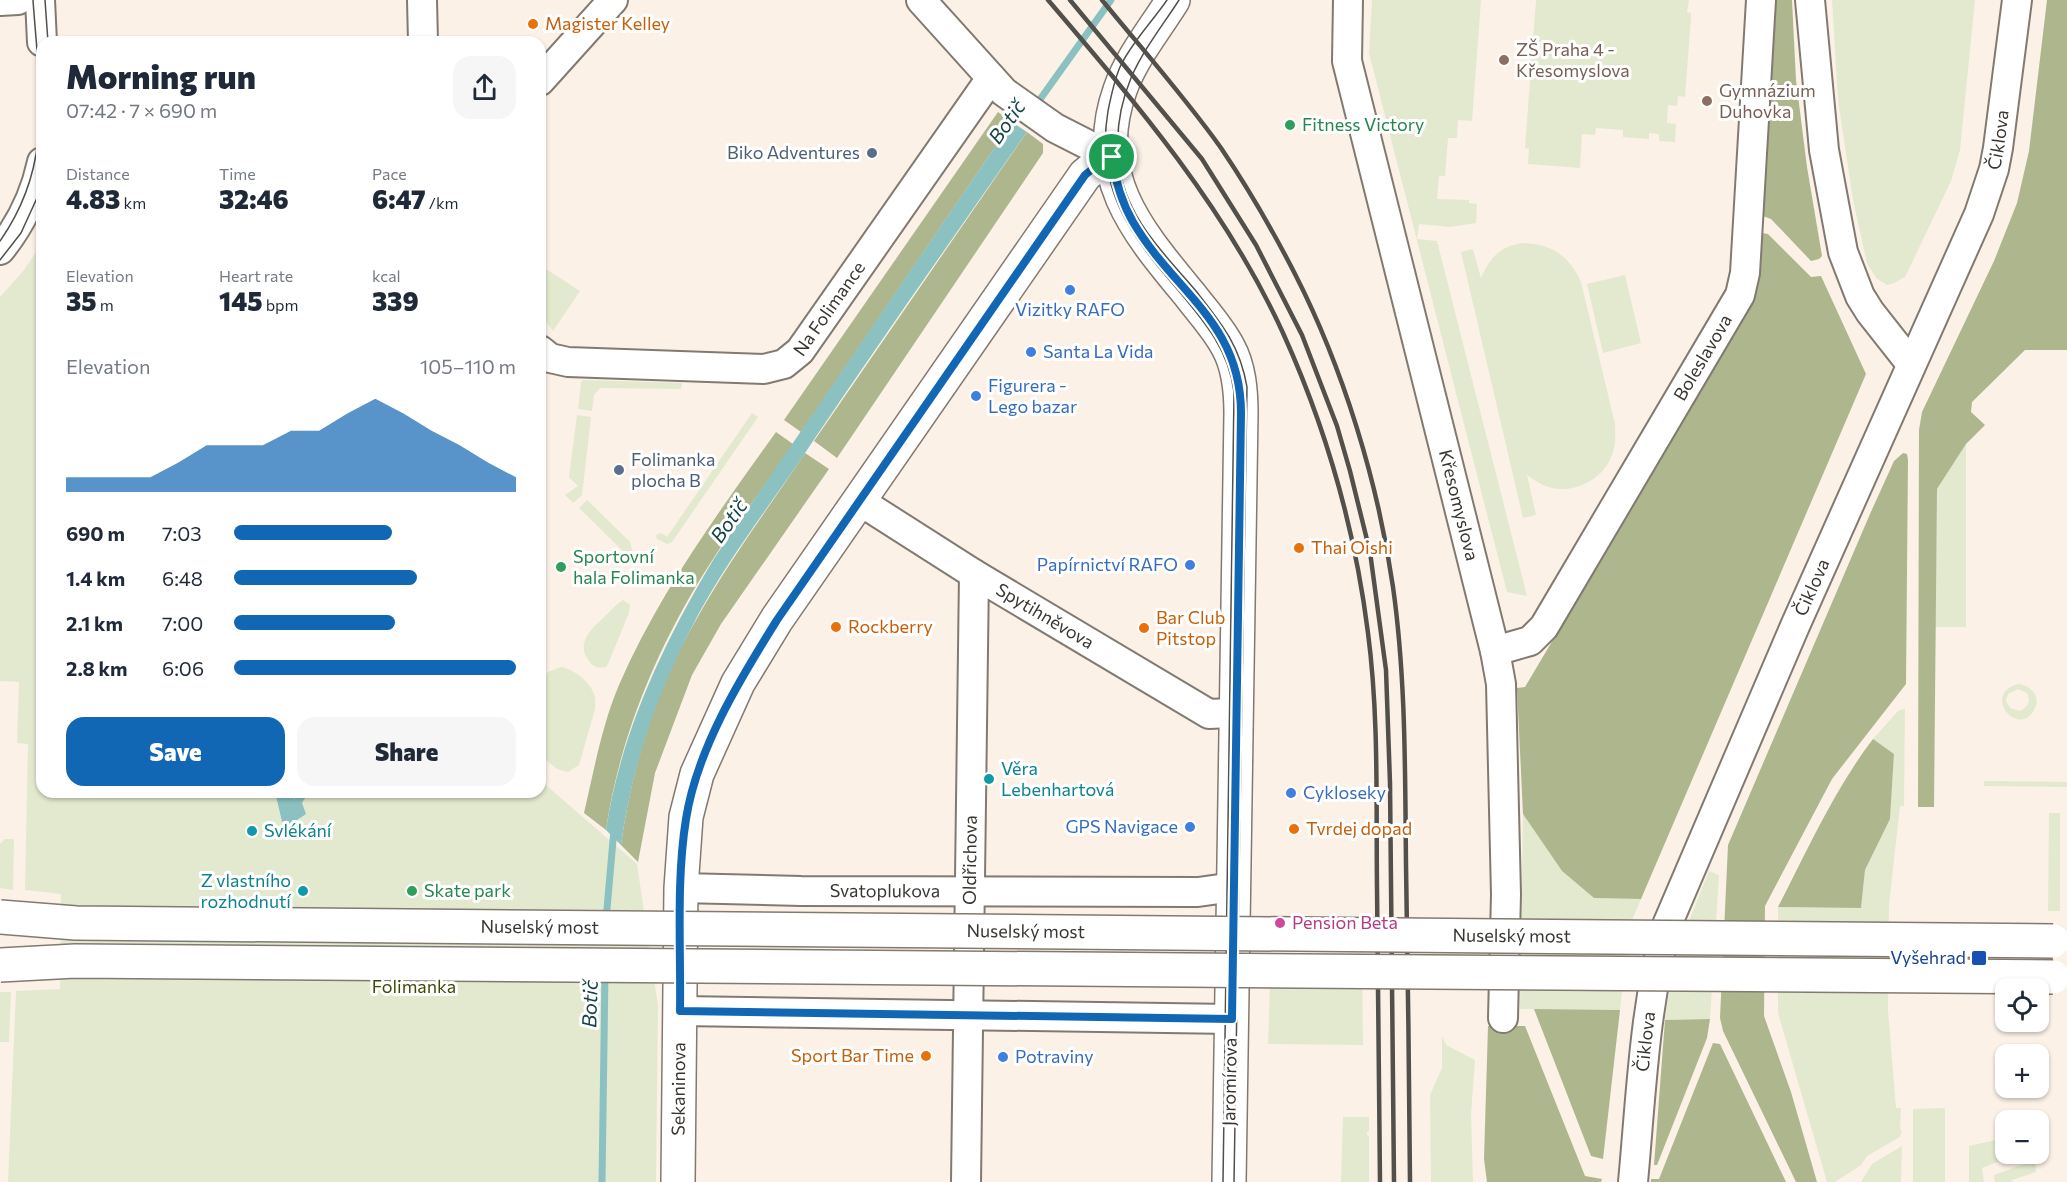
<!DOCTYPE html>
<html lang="en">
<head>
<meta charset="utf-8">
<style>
  :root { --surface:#fff; --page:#f6f6f7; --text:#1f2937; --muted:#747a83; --accent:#1267b5 }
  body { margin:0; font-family:Commissioner,sans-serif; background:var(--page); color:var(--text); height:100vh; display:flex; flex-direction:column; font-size:22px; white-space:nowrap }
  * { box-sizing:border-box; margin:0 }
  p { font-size:20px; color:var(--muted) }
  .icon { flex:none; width:33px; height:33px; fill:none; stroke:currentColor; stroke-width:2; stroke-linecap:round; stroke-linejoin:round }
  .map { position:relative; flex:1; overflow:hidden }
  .sheet { position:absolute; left:36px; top:36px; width:510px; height:762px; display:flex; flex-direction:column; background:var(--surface); border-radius:18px; box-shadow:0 2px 4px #0004 }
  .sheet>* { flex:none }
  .controls { position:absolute; left:1995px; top:978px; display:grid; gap:12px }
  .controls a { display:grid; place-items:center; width:54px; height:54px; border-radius:12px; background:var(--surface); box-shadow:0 2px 4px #0004; font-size:30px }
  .pin { position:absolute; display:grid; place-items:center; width:51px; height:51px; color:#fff; margin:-26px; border:3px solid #fff; border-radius:50%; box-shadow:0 2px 6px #0007 }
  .round { display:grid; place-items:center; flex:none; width:63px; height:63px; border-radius:18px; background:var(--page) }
  .summary { display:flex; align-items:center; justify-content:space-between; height:102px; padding:0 30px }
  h1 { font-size:33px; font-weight:800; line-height:45px }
  .figures { display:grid; grid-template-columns:repeat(3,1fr); gap:9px; height:102px; padding:6px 30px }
  .figures div { display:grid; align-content:center }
  .figures b { font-size:26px; font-weight:800 }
  .figures small { font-size:16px; font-weight:400 }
  .figures p { font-size:16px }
  .chart { height:168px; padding:12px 30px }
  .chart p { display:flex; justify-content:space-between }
  .chart svg { width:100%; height:108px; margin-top:6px; fill:var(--accent); opacity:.7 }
  .button { display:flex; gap:12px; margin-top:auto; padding:12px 30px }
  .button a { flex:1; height:69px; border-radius:18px; background:var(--accent); color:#fff; font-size:24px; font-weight:800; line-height:69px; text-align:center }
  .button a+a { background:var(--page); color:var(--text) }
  ul { padding:0 30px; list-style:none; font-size:20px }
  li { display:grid; grid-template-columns:96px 72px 1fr; align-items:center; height:45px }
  li i { height:15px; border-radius:8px; background:var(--accent) }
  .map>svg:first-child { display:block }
</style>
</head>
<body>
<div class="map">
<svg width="2067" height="1182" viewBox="0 0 2067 1182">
  <rect width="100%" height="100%" fill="#fbf1e7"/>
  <g fill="#e3e9cf" fill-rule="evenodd">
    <path d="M 1372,0 L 1481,0 L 1472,121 L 1458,120 L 1457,138 L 1448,138 L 1445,176 L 1439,176 L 1437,199 L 1469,200 L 1469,203 L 1477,204 L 1476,223 L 1450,227 L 1419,224 L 1417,239 L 1437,241 L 1527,596 L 1507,592 L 1369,53 Z"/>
    <path d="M 1536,0 L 1689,0 L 1687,12 L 1691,13 L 1691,17 L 1685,97 L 1678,96 L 1677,106 L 1668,105 L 1667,123 L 1676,124 L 1675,142 L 1659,141 L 1659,134 L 1649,133 L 1649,139 L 1623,137 L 1623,130 L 1596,128 L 1595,135 L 1582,134 L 1580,168 L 1528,164 L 1529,149 L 1525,148 Z"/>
    <path d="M 1832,0 L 1975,0 L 1960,150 L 1951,181 L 1905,277 L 1894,283 L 1887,285 L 1876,278 L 1867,263 L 1853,200 L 1838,100 Z"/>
    <path d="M 42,243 L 42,792 L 275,792 L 284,830 L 297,820 L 302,803 L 309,792 L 540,792 L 540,780 L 637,864 L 658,1006 L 656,1182 L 8,1182 L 16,991 L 60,989 L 61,894 L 25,890 L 28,744 L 17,743 L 19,682 L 0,681 L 0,297 L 24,270 Z"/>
    <path d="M 1522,243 C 1551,244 1569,255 1581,282 L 1615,424 C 1615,432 1616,440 1614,448 C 1609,475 1579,494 1552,488 C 1543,486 1534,480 1527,475 L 1536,515 L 1523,518 L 1461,252 L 1473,249 L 1481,278 C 1490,258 1499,247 1522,243 Z"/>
    <path d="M 540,265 L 580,291 L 553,331 L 540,314 Z"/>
    <path d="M 1625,275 L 1641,343 L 1603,353 L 1587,284 Z"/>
    <path d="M 583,380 L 682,383 L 681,389 L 600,388 L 594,395 L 592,411 L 578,409 L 581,382 Z"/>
    <path d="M 752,413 L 758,417 L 672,542 L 667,544 L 657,539 L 656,535 L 661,533 L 667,537 Z"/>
    <path d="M 577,415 L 591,417 L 582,495 L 573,503 L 565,495 L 578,486 L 569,477 Z"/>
    <path d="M 1966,444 L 1966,627 L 1935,627 L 1937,489 Z"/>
    <path d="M 587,500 L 630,542 L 633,554 L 627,564 L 619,556 L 623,551 L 579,508 Z"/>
    <path d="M 623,600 L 630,605 L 629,613 L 608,664 L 606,667 C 598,669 593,667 589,661 C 575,642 592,629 605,616 C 611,611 616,604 623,600 Z"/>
    <path d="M 561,667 C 574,669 590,682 594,694 C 596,699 595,704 595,709 L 579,765 L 568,772 L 557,769 L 540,755 L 540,680 L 548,672 Z"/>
    <path d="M 2018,684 C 2031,685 2042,697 2034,710 C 2018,739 1981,694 2018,684 ZM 2018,689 L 2027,693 C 2031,701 2028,707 2020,711 L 2010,708 L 2006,701 L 2008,694 Z"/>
    <path d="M 1905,709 L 1904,806 L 1900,806 L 1889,905 L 1888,1010 L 1896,1108 L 1901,1108 L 1900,1130 L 1902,1130 L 1900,1137 L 1867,1156 L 1861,1165 L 1835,1182 L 1827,1182 L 1778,1013 L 1778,907 L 1861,908 L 1865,870 L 1890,819 L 1894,755 L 1873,739 L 1899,710 Z"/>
    <path d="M 1984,781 L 2067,782 L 2067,787 L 1984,786 Z"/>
    <path d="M 2049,813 L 2060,813 L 2060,911 L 2048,911 Z"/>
    <path d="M 1523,814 L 1562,871 L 1594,898 L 1641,899 L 1629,927 L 1620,1010 L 1520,1009 Z"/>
    <path d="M 5,839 L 14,839 L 13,890 L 0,888 L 0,844 Z"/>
    <path d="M 1709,871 L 1719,875 L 1710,1019 L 1665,1020 L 1675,956 Z"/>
    <path d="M 1271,954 L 1319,956 L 1362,968 L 1363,1045 L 1268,1044 Z"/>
    <path d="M 0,992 L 11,992 L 9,1042 L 0,1042 Z"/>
    <path d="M 1442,1036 L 1446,1045 L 1475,1060 L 1471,1114 L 1473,1182 L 1431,1182 L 1430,1095 L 1442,1068 Z"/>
    <path d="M 1945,1108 L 1945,1182 L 1913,1182 L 1913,1109 Z"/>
    <path d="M 1343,1117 L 1369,1117 L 1369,1131 L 1367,1132 L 1367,1135 L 1369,1136 L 1369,1182 L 1341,1182 Z"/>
    <path d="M 2005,1138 L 2006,1154 L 2015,1154 L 2016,1155 L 1982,1168 L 1984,1182 L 1969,1182 L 1969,1146 Z"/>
    <path d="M 1902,1146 L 1901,1182 L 1861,1182 L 1872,1164 Z"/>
    <path d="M 2035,1160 L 2036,1172 L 2012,1180 L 2012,1182 L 1995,1182 L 1994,1175 Z"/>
  </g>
  <g fill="#aeb68e">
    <path d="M 1769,0 L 1792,0 L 1796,80 L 1807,167 L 1822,256 L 1819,259 L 1811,261 L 1771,219 L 1763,216 Z"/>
    <path d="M 2047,0 L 2067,0 L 2067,350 L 2025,350 L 1972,402 L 1971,412 L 1985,425 L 1966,444 L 1937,489 L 1934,807 L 1918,807 L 1919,430 L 1922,412 L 1994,261 L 2017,203 L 2029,151 Z"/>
    <path d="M 998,112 L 1012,122 L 801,432 L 784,420 Z"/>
    <path d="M 1027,132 L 1043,144 L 1043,153 L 837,458 L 814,441 Z"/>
    <path d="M 1762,233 L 1768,234 L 1811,277 L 1821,276 L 1866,374 L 1641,899 L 1594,898 L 1562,871 L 1523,814 L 1517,688 L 1525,687 L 1741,323 L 1755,296 L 1761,269 Z"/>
    <path d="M 776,432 L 793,444 C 768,482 740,518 715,556 C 661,638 620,733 606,830 L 584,813 C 594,770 602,725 619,685 C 659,593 718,513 776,432 Z"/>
    <path d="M 805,453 L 829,469 L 721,624 L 692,675 L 655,773 L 638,862 L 621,845 C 632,764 658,684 700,613 C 731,558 770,506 805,453 Z"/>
    <path d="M 1903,453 L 1907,454 L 1908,460 L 1906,684 L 1832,779 L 1765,906 L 1764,1016 L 1791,1092 L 1817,1182 L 1796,1182 L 1723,1031 L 1720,1018 L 1728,845 L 1870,514 L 1894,461 Z"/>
    <path d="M 1873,739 L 1894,754 L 1890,819 L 1865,870 L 1861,908 L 1778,907 C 1807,851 1834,790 1873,739 Z"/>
    <path d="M 1534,1009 L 1620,1010 L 1603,1159 L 1591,1156 Z"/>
    <path d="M 1710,1019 L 1707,1038 L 1657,1165 L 1654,1165 L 1665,1020 Z"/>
    <path d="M 1488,1026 L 1525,1026 L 1585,1176 L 1602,1179 L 1601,1182 L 1487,1182 L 1484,1159 Z"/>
    <path d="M 1713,1043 L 1720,1044 L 1786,1182 L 1651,1182 L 1651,1179 L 1659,1179 Z"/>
  </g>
  <g fill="#8bc1c0">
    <path d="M 1012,122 L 1027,132 C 955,235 883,337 813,441 C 775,499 731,554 698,615 C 659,688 632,763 621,845 L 606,830 C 621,731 664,642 715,557 Z"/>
    <path d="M 275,792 L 292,792 L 294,799 L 301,792 L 309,792 L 302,803 L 306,814 L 297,820 L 299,827 L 284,830 Z"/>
  </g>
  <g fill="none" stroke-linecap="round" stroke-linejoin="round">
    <g stroke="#8bc1c0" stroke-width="7">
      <path d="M 1036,105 L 1111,0"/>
      <path d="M 606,920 L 614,829"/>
      <path d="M 602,1182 L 605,973"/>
    </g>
    <defs>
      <g id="minor">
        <path d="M 40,0 L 42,42"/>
        <path d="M 422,0 L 423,42"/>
        <path d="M 921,0 L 1004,92 L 1055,128 L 1112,157"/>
        <path id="s1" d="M 1348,0 L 1347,61 L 1495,651 L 1501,684 L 1506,894 L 1503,1018"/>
        <path d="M 1810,0 L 1824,150 L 1843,252 L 1860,296 L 1870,312 L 1911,364"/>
        <path d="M 0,1 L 18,0"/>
        <path d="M 540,81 L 613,0"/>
        <path d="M 0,250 C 21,224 35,195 42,162"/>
        <path id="s2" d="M 540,350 L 550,358 L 568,362 L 764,369 L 784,364 L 800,351 L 991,78"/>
        <path id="s3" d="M 858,500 L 974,574 L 1209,714 L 1230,713 L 1237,718"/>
        <path id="s4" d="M 1495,651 L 1530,641 L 1544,627 L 1740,295 L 1745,273 L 1761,0"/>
        <path id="s5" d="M 681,888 L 801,891 L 1198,892 L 1234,887"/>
        <path d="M 680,1011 L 1232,1019"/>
        <path id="s6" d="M 966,1182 L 974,574"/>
        <path id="s7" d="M 1633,1182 C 1641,1097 1644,1008 1667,925 L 1795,626 L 1979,214 L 1994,169 L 1998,148 L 2017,0"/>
      </g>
      <g id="major">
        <path d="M 1173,0 C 1155,29 1131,58 1120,90 C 1089,177 1139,233 1190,295 C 1203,312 1218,328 1228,347 C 1239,367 1241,390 1241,413 L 1229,1182"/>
        <path id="s8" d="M 678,1182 L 681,888 L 686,817 L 697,774 L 738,683 L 777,619 L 1085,175 L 1096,166 L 1112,157"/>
      </g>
    </defs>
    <use href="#minor" stroke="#827a71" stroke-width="32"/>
    <use href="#major" stroke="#827a71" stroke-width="36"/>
    <use href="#minor" stroke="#fff" stroke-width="28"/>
    <use href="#major" stroke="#fff" stroke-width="33"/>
    <g stroke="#534f4a" stroke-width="1.5">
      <path d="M 45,0 L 48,42"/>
      <path d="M 1167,0 C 1152,22 1131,43 1120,67 C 1114,81 1111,96 1108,111 C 1095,188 1130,235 1178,290 C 1204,321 1229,350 1234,392 L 1223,1182"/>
      <path d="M 1179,0 C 1163,25 1143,50 1131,78 C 1114,119 1112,167 1132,207 C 1147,238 1174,265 1196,291 C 1221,323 1240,345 1247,387 L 1234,1182"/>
      <path d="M 0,241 C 55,163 39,89 33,0"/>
      <path d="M 0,260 L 21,233 L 42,187"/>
    </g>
    <g stroke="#534f4a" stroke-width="4.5">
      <path d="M 1048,0 C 1136,103 1226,208 1283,333 C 1326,428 1355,529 1368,633 C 1379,717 1376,803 1377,888 C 1378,986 1379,1084 1380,1182"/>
      <path d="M 1070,0 L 1202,159 L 1256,245 L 1302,335 L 1337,426 L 1350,471 L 1370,552 L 1386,670 L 1390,783 L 1394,1182"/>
      <path d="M 1102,0 C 1142,49 1184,96 1221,148 C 1248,188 1273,231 1295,274 C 1343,368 1378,482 1393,587 C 1406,679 1405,773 1406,865 C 1408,971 1409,1076 1410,1182"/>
      <path d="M 1810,949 L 1895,950"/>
    </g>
    <defs>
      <g id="major-bridge">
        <path id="s9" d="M 0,917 L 76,923 L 2053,941"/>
        <path d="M 0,965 L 75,961 L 2053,977"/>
      </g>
    </defs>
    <use href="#major-bridge" stroke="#827a71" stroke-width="36" stroke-linecap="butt"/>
    <use href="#major-bridge" stroke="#fff" stroke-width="33"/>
  </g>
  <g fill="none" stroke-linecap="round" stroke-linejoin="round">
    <defs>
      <path id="route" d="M 1112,157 C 1115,180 1121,201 1133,222 C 1174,292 1241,322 1241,413 L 1232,1019 L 680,1011 C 681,948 676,881 686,819 C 697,749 740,679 777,620 L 1085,175 L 1096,166 Z"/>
    </defs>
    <use href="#route" stroke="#fff" stroke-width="12"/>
    <use href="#route" stroke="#1267b5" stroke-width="8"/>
  </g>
  <g fill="#e8710a" stroke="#fff" stroke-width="2">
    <circle cx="533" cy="24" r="6"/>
    <circle cx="1299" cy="548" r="6"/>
    <circle cx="836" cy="627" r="6"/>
    <circle cx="1144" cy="628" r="6"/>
    <circle cx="1294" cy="829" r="6"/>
    <circle cx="926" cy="1056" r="6"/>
  </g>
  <g fill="#8d6e63" stroke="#fff" stroke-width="2">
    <circle cx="1504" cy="60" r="6"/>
    <circle cx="1707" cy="101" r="6"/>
  </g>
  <g fill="#2e9e5b" stroke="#fff" stroke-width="2">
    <circle cx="1290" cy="125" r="6"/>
    <circle cx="561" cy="567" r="6"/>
    <circle cx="412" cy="891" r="6"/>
  </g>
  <g fill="#5c6f8a" stroke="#fff" stroke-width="2">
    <circle cx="872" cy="153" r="6"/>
    <circle cx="619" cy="470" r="6"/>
  </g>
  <g fill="#3f7fe0" stroke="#fff" stroke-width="2">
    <circle cx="1070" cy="290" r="6"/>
    <circle cx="1031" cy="352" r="6"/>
    <circle cx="976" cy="396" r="6"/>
    <circle cx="1190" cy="565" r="6"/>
    <circle cx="1291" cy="793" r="6"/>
    <circle cx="1190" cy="827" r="6"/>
    <circle cx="1003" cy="1057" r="6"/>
  </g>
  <g fill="#0f9aa8" stroke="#fff" stroke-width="2">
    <circle cx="989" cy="779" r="6"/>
    <circle cx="252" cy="831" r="6"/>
    <circle cx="303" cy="891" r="6"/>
  </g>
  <circle fill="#d1479c" stroke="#fff" stroke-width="2" cx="1280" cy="923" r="6"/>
  <rect fill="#1a4fb4" stroke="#fff" stroke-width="2" x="1971" y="950" width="16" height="16" rx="3"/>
  <g text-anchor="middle" stroke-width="6" stroke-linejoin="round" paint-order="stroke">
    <g font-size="18" fill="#c56008" stroke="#fff" text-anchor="start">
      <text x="545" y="30">Magister Kelley</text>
      <text x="1311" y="554">Thai Oishi</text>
      <text x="1156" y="624">Bar Club<tspan x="1156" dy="21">Pitstop</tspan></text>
      <text x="848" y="633">Rockberry</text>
      <text x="1306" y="835">Tvrdej dopad</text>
      <text x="914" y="1062" text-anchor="end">Sport Bar Time</text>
    </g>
    <g font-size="18" fill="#785e54" stroke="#fff" text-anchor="start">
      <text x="1516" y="56">ZŠ Praha 4 -<tspan x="1516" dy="21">Křesomyslova</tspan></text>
      <text x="1719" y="97">Gymnázium<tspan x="1719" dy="21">Duhovka</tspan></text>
    </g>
    <g font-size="18" fill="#27864d" stroke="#fff" text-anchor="start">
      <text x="1302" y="131">Fitness Victory</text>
      <text x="573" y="563">Sportovní<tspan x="573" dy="21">hala Folimanka</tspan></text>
      <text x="424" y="897">Skate park</text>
    </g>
    <g font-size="18" fill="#393632" stroke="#fff">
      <text dy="6" stroke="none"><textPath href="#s7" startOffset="1113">Čiklova</textPath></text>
      <text dy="6" stroke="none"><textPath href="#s2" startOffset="320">Na Folimance</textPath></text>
      <text dy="6" stroke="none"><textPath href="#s4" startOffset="369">Boleslavova</textPath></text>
      <text dy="6" stroke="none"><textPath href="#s1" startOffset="519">Křesomyslova</textPath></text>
      <text dy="6" stroke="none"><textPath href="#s7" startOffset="627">Čiklova</textPath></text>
      <text dy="6" stroke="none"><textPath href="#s3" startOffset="220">Spytihněvova</textPath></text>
      <text dy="6" stroke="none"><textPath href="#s6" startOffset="322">Oldřichova</textPath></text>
      <text dy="6" stroke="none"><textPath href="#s5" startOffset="204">Svatoplukova</textPath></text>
      <text dy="6" stroke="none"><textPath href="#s9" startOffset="540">Nuselský most</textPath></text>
      <text dy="6" stroke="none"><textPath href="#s9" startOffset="1026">Nuselský most</textPath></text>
      <text dy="6" stroke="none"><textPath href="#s9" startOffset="1512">Nuselský most</textPath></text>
      <text dy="6" stroke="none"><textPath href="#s7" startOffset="141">Čiklova</textPath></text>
      <text transform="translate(1230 1082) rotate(-89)" y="6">Jaromírova</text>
      <text dy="6" stroke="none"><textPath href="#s8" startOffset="93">Sekaninova</textPath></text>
    </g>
    <g font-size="18" fill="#4e5e75" stroke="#fff" text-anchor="end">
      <text x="860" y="159">Biko Adventures</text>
      <text x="631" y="466" text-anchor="start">Folimanka<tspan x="631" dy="21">plocha B</tspan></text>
    </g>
    <g font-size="18" fill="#366cbe" stroke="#fff" text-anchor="start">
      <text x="1070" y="316" text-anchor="middle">Vizitky RAFO</text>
      <text x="1043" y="358">Santa La Vida</text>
      <text x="988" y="392">Figurera -<tspan x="988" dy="21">Lego bazar</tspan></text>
      <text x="1178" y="571" text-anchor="end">Papírnictví RAFO</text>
      <text x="1303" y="799">Cykloseky</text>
      <text x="1178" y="833" text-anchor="end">GPS Navigace</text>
      <text x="1015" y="1063">Potraviny</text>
    </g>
    <g font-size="18" fill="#0d838f" stroke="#fff" text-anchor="start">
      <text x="1001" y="775">Věra<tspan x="1001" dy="21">Lebenhartová</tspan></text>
      <text x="264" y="837">Svlékání</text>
      <text x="291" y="887" text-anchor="end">Z vlastního<tspan x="291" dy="21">rozhodnutí</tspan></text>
    </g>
    <g font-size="18" fill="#b23c85" stroke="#fff" text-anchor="start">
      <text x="1292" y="929">Pension Beta</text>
    </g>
    <g font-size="18" fill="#164399" stroke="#fff" text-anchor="end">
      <text x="1966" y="964">Vyšehrad</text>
    </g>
    <g font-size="18" fill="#414a05" stroke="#fff">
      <text x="414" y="993">Folimanka</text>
    </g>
    <g font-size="20" font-style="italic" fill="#144545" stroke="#fff">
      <text transform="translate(1007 122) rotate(-55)" y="7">Botič</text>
      <text transform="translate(729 521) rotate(-55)" y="7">Botič</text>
      <text transform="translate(590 1004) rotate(-88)" y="7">Botič</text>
    </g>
  </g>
</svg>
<div class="controls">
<a><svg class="icon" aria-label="locate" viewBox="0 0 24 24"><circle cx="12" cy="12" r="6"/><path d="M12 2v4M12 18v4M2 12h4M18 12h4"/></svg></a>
<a>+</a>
<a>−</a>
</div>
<div class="pin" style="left:1112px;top:157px;background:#1e9e55"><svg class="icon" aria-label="arrive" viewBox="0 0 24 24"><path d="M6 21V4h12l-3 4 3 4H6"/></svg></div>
<section class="sheet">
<div class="summary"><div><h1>Morning run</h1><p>07:42 · 7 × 690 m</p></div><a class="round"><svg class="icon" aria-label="share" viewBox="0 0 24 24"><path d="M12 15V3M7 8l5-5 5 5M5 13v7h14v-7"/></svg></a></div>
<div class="figures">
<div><p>Distance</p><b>4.83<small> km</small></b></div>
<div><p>Time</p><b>32:46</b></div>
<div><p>Pace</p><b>6:47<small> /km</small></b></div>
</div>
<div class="figures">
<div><p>Elevation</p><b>35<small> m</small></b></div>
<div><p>Heart rate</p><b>145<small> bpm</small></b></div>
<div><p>kcal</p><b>339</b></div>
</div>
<div class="chart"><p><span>Elevation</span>105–110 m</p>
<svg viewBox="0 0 160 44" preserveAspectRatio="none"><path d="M0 44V38L10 38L20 38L30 38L40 32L50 25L60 25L70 25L80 19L90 19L100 12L110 6L120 12L130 19L140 25L150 32L160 38V44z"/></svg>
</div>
<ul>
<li><b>690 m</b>7:03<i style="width:56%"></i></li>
<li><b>1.4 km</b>6:48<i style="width:65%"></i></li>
<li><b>2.1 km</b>7:00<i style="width:57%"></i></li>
<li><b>2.8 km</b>6:06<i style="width:100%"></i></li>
</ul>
<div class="button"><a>Save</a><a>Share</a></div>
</section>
</div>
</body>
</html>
